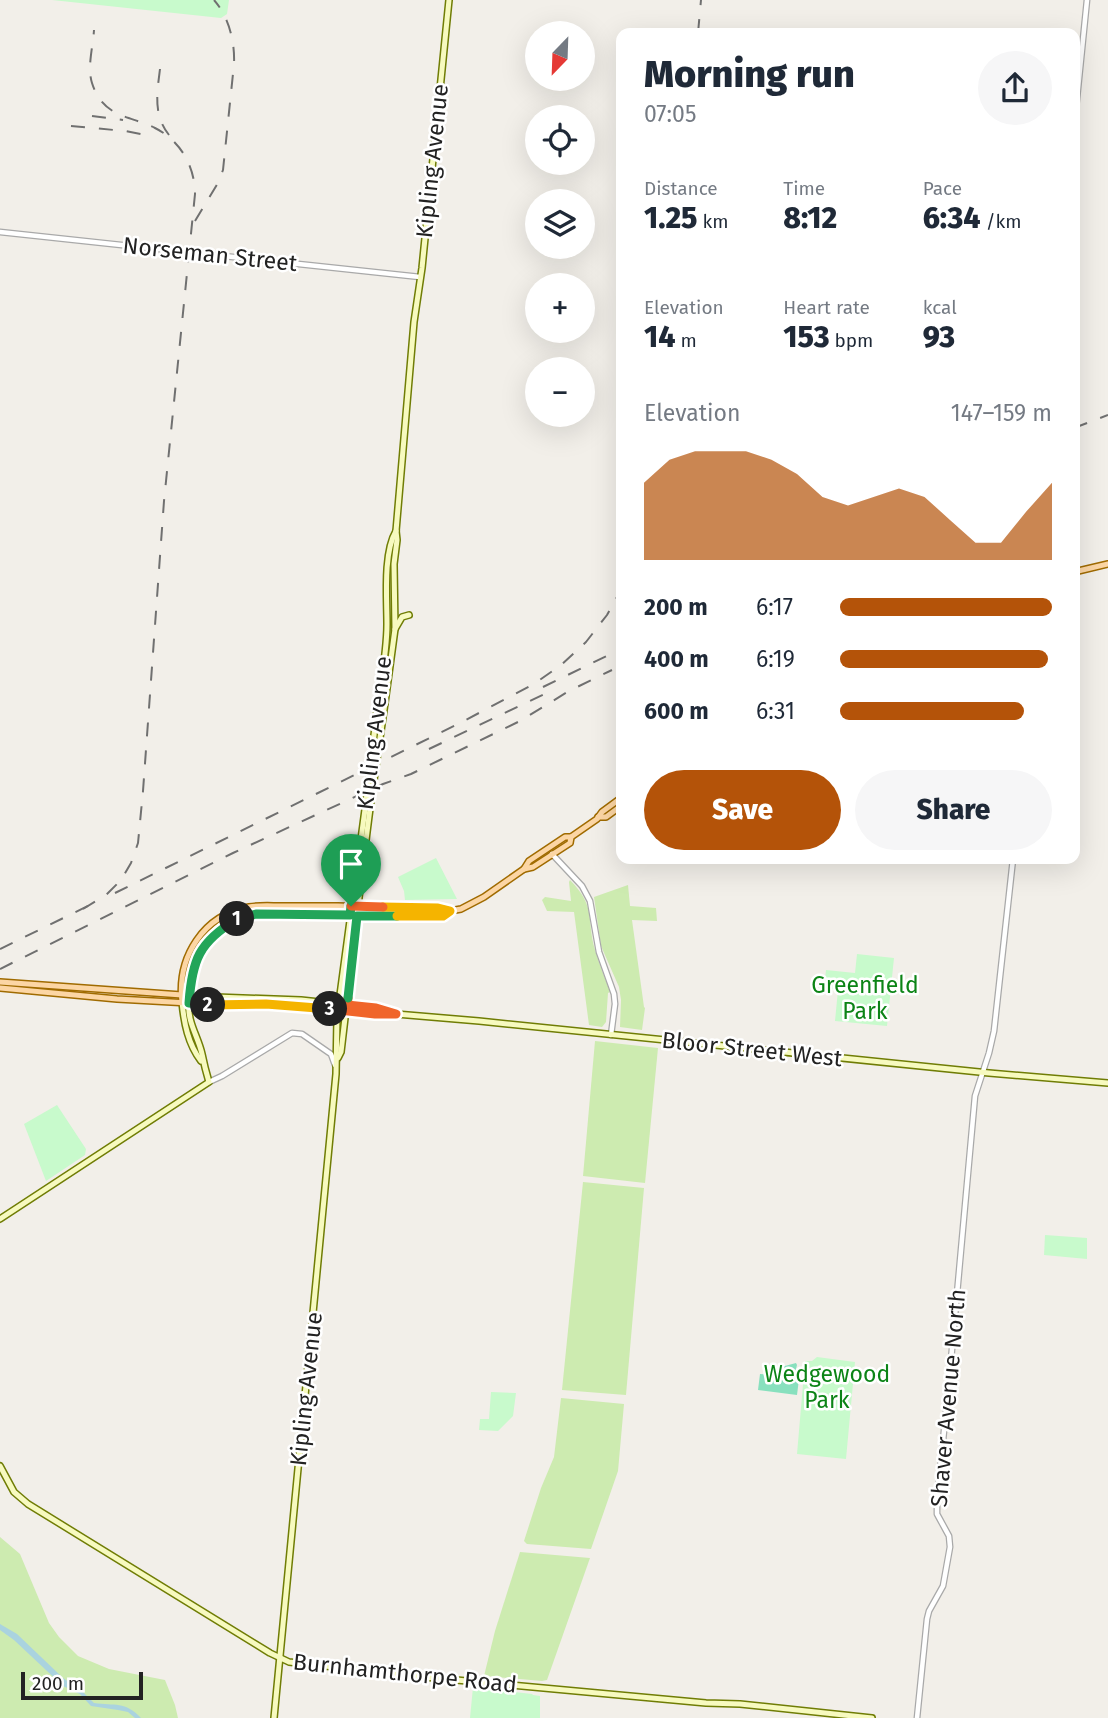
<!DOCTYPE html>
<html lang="en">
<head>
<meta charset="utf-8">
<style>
  :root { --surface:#fff; --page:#f6f6f7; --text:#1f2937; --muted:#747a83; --accent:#b45309 }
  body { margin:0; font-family:"Fira Sans",sans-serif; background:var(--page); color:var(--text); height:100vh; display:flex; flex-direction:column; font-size:26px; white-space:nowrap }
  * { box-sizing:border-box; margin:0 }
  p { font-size:23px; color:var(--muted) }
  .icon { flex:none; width:38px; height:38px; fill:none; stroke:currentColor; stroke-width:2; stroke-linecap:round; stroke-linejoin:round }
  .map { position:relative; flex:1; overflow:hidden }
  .details { position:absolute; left:616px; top:28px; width:464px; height:836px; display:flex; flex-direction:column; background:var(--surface); border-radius:14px; box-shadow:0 7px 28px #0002 }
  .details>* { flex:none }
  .needle { width:46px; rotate:203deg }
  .buttons { position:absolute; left:525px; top:21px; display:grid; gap:14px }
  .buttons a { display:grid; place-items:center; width:70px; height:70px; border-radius:50%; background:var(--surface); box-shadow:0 7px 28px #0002; font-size:35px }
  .scale { position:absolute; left:21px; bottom:18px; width:122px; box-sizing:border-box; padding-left:7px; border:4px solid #222; border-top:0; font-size:19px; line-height:24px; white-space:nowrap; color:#222; -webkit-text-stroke:5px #fff; paint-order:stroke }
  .pin { position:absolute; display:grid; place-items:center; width:60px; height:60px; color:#fff; margin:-72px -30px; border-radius:50% 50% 50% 0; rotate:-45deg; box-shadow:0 0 7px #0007 }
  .pin .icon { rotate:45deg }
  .km { position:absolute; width:35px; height:35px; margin:-18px; border-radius:50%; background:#222; color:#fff; font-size:19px; line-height:35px; text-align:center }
  .round { display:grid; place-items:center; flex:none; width:74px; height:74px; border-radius:37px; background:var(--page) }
  .summary { display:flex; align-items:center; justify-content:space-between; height:119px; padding:0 28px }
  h1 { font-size:38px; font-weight:800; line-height:52px }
  .metrics { display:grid; grid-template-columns:repeat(3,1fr); gap:10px; height:119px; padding:7px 28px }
  .metrics div { display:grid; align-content:center }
  .metrics b { font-size:30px; font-weight:800 }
  .metrics small { font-size:19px; font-weight:400 }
  .metrics p { font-size:19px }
  .chart { height:196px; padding:14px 28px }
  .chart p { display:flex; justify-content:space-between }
  .chart svg { width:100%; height:126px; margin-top:7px; fill:var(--accent); opacity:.7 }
  .cta { display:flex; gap:14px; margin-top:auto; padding:14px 28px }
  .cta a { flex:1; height:80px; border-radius:42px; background:var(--accent); color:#fff; font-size:28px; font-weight:800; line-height:80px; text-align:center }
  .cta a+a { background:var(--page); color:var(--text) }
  ul { padding:0 28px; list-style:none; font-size:23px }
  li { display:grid; grid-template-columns:112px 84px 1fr; align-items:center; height:52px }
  li i { height:18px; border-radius:9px; background:var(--accent) }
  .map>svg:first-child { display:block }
</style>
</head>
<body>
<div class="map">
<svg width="1108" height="1718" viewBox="0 0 1108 1718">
  <rect width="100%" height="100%" fill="#f2efe9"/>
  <g fill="#cdebb0">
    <path d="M 570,880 C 597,908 586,918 595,950 C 599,964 605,978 610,992 L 608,993 L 606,1022 L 602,1027 L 589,1025 L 574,912 L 547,911 L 542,900 L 545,897 L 571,901 L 569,882 Z"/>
    <path d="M 628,885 L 630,906 L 656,908 L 657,921 L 632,920 L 644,1007 L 645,1008 L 642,1030 L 620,1027 L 621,1000 L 619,987 L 601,946 L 594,897 Z"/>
    <path d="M 595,1041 L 658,1048 L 645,1183 L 583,1176 Z"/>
    <path d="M 583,1182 L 644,1188 L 626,1395 L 562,1390 Z"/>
    <path d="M 561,1398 L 624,1404 L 618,1471 L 591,1549 L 527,1544 L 524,1541 L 541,1488 L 554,1457 Z"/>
    <path d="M 0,1537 L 20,1554 L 49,1623 L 59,1637 L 78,1656 L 109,1669 L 165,1680 L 175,1705 L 178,1718 L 0,1718 Z"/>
    <path d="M 520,1552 L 590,1558 L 547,1680 L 542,1681 L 484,1676 L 495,1631 Z"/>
  </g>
  <g fill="#c8facc">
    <path d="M 52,0 L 229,0 L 227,14 L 221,18 Z"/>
    <path d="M 436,858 L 457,899 L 405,900 L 404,891 L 398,877 Z"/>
    <path d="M 857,954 L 894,958 L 887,1026 L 835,1021 L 838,990 L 824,988 L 826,970 L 855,973 Z"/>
    <path d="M 57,1105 L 86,1149 L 85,1155 L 46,1181 L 24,1124 Z"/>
    <path d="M 1045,1235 L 1087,1238 L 1087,1259 L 1044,1255 Z"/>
    <path d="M 817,1357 L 855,1362 L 846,1459 L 797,1454 L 805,1361 L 812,1361 Z"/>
    <path d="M 491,1392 L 516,1393 L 513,1416 L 498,1431 L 479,1430 L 480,1419 L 489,1419 Z"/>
    <path d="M 473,1687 L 532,1694 L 533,1695 L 540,1696 L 540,1718 L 470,1718 Z"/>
  </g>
  <path fill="#88e0be" d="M 796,1363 L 797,1365 L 794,1378 L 799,1379 L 797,1395 L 758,1390 L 760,1374 L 771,1375 L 770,1370 Z"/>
  <path fill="#aad3df" d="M 0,1624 L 17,1634 L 63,1678 L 83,1692 L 94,1703 C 115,1706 125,1701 141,1718 L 135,1718 L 128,1712 L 118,1710 L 91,1706 L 80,1694 L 63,1686 L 14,1640 L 0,1630 Z"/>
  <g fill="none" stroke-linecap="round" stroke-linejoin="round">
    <defs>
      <g id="tertiary">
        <path d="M 1074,128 L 1087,0"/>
        <path d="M 0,232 L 420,277"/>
        <path d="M 552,854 L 582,886 L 590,901 L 599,952 L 614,994 L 615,1004 L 611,1035"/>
        <path d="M 209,1082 L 222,1076 L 292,1033 L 302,1034 L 328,1052 L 331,1054 L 335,1065"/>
        <path d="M 917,1718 L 927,1619 L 929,1611 L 943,1586 L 950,1547 L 949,1536 L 937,1514 L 937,1499 L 949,1382 L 975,1096 L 989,1053 L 994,1031 L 1013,859"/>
      </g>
      <g id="secondary">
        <path d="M 395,629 L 402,617 L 409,615"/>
        <path d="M 378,702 C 382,676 387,650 387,624 C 387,599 383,553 396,531"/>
        <path d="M 385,703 L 395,629 L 394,564 L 397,540 L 396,531 L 414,322 L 422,268 L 449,0"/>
        <path d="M 189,996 L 301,1000 L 376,1008 L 389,1012"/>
        <path d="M 182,1002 C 184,1023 188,1044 201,1061"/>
        <path d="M 338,1058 L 341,1052 C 351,968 360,884 371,801"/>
        <path d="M 0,1219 L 209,1082 C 206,1072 204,1064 202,1054 C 198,1036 187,1022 189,1003 L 287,1005 L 375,1014 L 396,1014 L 479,1021 L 989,1073 L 1108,1083"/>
        <path d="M 0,1466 L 14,1492 L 28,1504 L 270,1653 L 289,1662 L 424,1677 L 706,1703 L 740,1704 L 872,1718"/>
        <path d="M 274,1718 L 336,1074 L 337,1017 L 366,802"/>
      </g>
      <g id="primary">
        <path d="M 1074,572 L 1108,564"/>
        <path d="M 598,817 L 606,817 L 621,806"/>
        <path d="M 524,869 L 529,861 L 565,837 L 571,837"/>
        <path d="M 0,982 L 182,995"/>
        <path d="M 0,988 L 117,999 L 189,1003 C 190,992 190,981 193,970 C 200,941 227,918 256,914 L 443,916 L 450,911 L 461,909 L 484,897 L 524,869 L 533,867 L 570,843 L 571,837 L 597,819 L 602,812 L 621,798"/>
        <path d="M 182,1002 C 177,957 203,915 249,907 C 260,905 271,906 281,906 C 299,906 317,906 335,906 C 370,907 404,908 438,908 L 450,911"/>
      </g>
    </defs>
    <use href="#tertiary" stroke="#a9a9a9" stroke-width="7"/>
    <use href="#secondary" stroke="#707d05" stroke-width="8"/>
    <use href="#primary" stroke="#a06b00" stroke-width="8"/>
    <use href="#tertiary" stroke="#fff" stroke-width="4.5"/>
    <use href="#secondary" stroke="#f7fabf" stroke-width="5"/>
    <use href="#primary" stroke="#fcd6a4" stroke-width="5"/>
    <g stroke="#707070" stroke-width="2" stroke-dasharray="14 14" stroke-linecap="butt">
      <path d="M 698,33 L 701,0"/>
      <path d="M 160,69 C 157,93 153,115 169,135"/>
      <path d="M 92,116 L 123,120"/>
      <path d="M 71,126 L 125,131 L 150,136"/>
      <path d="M 195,221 L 218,183 L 223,170 L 234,64 C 235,42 229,17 214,0"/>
      <path d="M 1074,428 L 1108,415"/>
      <path d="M 543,687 L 621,649"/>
      <path d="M 429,749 L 555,689"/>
      <path d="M 115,893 L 458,724 L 534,684 L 561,665 L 586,642 L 607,615 L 621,590"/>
      <path d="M 83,909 L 106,895 L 121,880 L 131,863 L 138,843 L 143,791 L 164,501 L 195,194 C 195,167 181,141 155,128 C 129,115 103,118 92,83 C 87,67 93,47 94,30"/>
      <path d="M 0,949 L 90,905"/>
      <path d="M 0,969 L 233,853 L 383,784 L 411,774 L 520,721 L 569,691 L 612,670"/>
    </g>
    <defs>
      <g id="secondary-bridge">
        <path d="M 371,801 L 385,703"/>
        <path d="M 366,802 L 378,702"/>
      </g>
    </defs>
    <use href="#secondary-bridge" stroke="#707d05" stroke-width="8" stroke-linecap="butt"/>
    <use href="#secondary-bridge" stroke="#f7fabf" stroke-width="5"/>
  </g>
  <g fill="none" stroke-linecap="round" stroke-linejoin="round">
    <defs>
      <path id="split-1" d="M 237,919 L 256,914 L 350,915 L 351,906"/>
      <path id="split-2" d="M 208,1005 L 189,1003 C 192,960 199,942 237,919"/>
      <path id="split-3" d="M 208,1005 L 266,1004 L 330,1009"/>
      <path id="split-4" d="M 330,1009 L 375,1014 L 396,1014 L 376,1008 L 347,1005 L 348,998"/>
      <path id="split-5" d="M 348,998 L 357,916 L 397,916"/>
      <path id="split-6" d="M 383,907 L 438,908 L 450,911 L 443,916 L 397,916"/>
      <path id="split-7" d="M 351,906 L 383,907"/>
    </defs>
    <use href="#split-1" stroke="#fff" stroke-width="14"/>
    <use href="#split-2" stroke="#fff" stroke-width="14"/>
    <use href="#split-3" stroke="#fff" stroke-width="14"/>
    <use href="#split-4" stroke="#fff" stroke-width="14"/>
    <use href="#split-5" stroke="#fff" stroke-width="14"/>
    <use href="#split-6" stroke="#fff" stroke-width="14"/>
    <use href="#split-7" stroke="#fff" stroke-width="14"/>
    <use href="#split-1" stroke="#22a559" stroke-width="9"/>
    <use href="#split-2" stroke="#22a559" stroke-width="9"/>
    <use href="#split-3" stroke="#f5b400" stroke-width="9"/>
    <use href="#split-4" stroke="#f0652b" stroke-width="9"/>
    <use href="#split-5" stroke="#22a559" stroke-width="9"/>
    <use href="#split-6" stroke="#f5b400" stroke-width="9"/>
    <use href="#split-7" stroke="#f0652b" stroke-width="9"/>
  </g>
  <g text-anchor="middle" stroke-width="5" stroke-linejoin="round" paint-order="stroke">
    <g font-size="23" fill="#222" stroke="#fff">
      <text transform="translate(432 161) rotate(-84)" y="8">Kipling Avenue</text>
      <text transform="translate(210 254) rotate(6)" y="8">Norseman Street</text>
      <text transform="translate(374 733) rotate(-83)" y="8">Kipling Avenue</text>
      <text transform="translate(752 1049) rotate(6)" y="8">Bloor Street West</text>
      <text transform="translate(306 1389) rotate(-84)" y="8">Kipling Avenue</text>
      <text transform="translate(948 1398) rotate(-85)" y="8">Shaver Avenue North</text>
      <text transform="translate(405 1673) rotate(6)" y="8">Burnhamthorpe Road</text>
    </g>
    <g font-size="23" fill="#0c8416" stroke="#fff">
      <text x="865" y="993">Greenfield<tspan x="865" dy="26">Park</tspan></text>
      <text x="827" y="1382">Wedgewood<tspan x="827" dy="26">Park</tspan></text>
    </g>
  </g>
</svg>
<div class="buttons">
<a><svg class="needle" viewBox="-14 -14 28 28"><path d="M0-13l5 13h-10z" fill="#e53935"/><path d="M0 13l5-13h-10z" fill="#747a83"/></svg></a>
<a><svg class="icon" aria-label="locate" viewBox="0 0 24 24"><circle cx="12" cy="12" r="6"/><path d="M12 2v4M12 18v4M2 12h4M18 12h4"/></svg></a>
<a><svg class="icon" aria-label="layers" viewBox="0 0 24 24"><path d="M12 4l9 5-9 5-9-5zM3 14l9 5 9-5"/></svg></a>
<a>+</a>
<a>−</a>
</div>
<div class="scale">200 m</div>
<div class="pin" style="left:351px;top:906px;background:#1e9e55"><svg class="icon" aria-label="arrive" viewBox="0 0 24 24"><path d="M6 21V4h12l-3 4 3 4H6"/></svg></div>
<b class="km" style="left:237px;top:919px">1</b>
<b class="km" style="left:208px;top:1005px">2</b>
<b class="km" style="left:330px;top:1009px">3</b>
<section class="details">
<div class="summary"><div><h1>Morning run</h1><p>07:05</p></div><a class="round"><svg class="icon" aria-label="share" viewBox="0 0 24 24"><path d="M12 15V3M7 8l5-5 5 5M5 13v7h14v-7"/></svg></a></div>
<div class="metrics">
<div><p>Distance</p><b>1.25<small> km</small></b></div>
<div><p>Time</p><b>8:12</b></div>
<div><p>Pace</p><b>6:34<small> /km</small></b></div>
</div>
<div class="metrics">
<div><p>Elevation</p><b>14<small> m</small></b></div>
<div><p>Heart rate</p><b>153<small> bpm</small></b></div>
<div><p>kcal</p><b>93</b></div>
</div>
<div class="chart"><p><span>Elevation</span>147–159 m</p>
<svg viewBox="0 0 160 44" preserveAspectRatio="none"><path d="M0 44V17L10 9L20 6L30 6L40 6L50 9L60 14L70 22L80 25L90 22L100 19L110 22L120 30L130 38L140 38L150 27L160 17V44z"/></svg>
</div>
<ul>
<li><b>200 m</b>6:17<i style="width:100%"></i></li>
<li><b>400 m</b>6:19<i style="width:98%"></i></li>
<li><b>600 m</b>6:31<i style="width:87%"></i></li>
</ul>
<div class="cta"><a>Save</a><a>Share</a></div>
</section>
</div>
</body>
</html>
